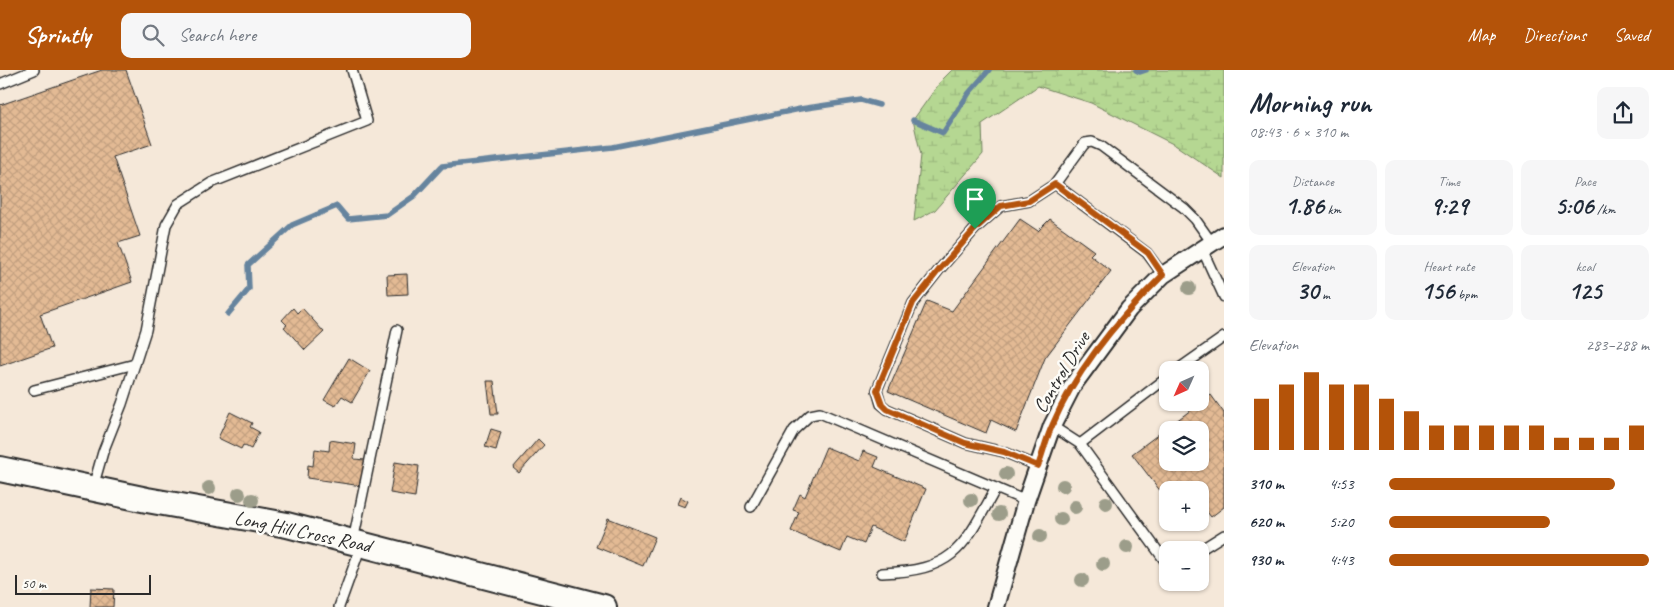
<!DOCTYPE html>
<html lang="en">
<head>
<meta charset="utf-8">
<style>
  :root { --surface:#fff; --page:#f6f6f7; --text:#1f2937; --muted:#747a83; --accent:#b45309 }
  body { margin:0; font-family:Caveat,sans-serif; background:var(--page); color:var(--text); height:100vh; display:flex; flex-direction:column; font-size:19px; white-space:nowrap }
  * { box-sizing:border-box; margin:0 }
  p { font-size:16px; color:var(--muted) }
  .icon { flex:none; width:28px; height:28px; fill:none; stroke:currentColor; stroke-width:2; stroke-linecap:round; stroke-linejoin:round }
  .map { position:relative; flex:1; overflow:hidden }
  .side { display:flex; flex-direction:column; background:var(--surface); width:450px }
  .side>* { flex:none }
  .needle { width:32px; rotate:225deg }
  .tools { position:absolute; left:1159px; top:291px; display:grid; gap:10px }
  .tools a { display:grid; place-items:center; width:50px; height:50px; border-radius:10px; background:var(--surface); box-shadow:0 1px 4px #0004; font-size:25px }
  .scale { position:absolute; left:15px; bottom:12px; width:136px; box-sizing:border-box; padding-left:5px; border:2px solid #2b2b2b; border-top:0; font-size:14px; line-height:18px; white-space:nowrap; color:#2b2b2b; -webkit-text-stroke:4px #fdfcf7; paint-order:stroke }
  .pin { position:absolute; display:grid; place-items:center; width:42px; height:42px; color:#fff; margin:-51px -21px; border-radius:50% 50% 50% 0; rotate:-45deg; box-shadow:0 0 5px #0007 }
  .pin .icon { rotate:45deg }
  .round { display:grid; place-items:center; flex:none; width:52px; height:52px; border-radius:10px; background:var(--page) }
  .summary { display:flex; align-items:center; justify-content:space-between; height:85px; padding:0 25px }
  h1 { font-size:28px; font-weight:700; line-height:38px }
  .metrics { display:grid; grid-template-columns:repeat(3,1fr); gap:8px; height:85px; padding:5px 25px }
  .metrics div { display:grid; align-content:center; border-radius:10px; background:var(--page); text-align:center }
  .metrics b { font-size:25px; font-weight:700 }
  .metrics small { font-size:14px; font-weight:400 }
  .metrics p { font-size:14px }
  .chart { height:140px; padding:10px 25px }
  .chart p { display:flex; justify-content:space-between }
  .chart svg { width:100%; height:90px; margin-top:5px; stroke:var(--accent); stroke-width:6 }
  ul { padding:0 25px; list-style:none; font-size:16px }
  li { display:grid; grid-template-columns:80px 60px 1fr; align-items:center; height:38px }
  li i { height:12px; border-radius:6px; background:var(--accent) }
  header { display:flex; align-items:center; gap:30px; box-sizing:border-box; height:70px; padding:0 25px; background:var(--accent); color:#fff }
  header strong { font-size:24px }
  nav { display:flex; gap:28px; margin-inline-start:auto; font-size:18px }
  .search { width:350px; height:45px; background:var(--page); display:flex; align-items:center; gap:12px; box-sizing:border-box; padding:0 18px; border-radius:10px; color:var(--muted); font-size:19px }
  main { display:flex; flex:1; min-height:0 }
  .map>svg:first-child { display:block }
</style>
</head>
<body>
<header>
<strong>Sprintly</strong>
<div class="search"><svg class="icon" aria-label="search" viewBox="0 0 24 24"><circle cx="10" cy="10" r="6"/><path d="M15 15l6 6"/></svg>Search here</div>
<nav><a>Map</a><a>Directions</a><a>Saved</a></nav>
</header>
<main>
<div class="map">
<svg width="1224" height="537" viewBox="0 0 1224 537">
  <defs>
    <pattern id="wetland-marsh" width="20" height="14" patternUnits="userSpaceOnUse" patternTransform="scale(1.25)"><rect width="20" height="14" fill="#b5d792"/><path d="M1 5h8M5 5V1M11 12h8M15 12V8" fill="none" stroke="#9cb97e"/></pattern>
    <pattern id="building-cross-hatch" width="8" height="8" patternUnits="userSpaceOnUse" patternTransform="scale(1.25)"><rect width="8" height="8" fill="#e3ba94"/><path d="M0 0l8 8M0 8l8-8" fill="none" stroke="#c3a080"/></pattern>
  </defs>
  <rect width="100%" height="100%" fill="#f5e8d9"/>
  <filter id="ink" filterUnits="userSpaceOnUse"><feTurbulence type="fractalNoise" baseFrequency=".02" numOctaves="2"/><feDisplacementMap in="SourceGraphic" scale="10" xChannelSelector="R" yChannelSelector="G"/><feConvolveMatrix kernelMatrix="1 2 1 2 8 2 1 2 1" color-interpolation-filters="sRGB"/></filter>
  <g filter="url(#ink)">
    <path fill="url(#wetland-marsh)" stroke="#70815e" d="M 952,0 L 1224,0 L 1224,108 L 1175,75 L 1091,33 L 1038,16 L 982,54 L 983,84 L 935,140 L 914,151 L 921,85 L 913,50 L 941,11 Z"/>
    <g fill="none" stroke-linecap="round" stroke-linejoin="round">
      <g stroke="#66849e" stroke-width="5.5">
        <path d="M 1136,0 L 1140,2 L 1146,0"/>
        <path d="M 913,50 L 943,63 L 969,23 L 989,0"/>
        <path d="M 228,244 L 249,219 L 248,195 L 292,155 L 337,136 L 348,149 L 387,145 L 414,126 L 442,96 L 613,77 L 800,39 L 861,30 L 879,35"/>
      </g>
    </g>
    <g fill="url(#building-cross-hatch)" stroke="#2b2b2b" fill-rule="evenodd">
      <path d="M 102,0 L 126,0 L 152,74 L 113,87 L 140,166 L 118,173 L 132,212 L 40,244 L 52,278 L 0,296 L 0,35 Z"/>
      <path d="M 1020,149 L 1038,161 L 1050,149 L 1094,181 L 1090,185 L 1111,201 L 1045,288 L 1016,362 L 991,350 L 986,363 L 888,321 L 927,231 L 952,241 Z"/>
      <path d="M 407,204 L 408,224 L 388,225 L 387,205 Z"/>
      <path d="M 293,238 L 297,243 L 302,238 L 324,262 L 305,280 L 284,257 L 287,255 L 282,250 Z"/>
      <path d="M 349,288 L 370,301 L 352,332 L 342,326 L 335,336 L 324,330 Z"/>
      <path d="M 487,311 L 494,311 L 498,344 L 491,344 Z"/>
      <path d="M 1211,325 L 1224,343 L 1224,437 L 1211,447 L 1200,433 L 1200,420 L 1168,420 L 1168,431 L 1132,384 ZM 1168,360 L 1200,360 L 1200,392 L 1168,392 Z"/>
      <path d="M 230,342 L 252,353 L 250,357 L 259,362 L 251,379 L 243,375 L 241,379 L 218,368 Z"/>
      <path d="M 491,359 L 501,362 L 496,380 L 485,377 Z"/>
      <path d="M 538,369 L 544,375 L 519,403 L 513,398 Z"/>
      <path d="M 330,370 L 356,374 L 354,389 L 365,390 L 362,416 L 307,408 L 308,395 L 313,396 L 315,379 L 329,381 Z"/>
      <path d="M 826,377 L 859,391 L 863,381 L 878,387 L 874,397 L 926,419 L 904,472 L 871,457 L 864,474 L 847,467 L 841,482 L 791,461 L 799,442 L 793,440 L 800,424 L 805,427 Z"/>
      <path d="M 395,392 L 419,396 L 415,427 L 390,423 Z"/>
      <path d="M 680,427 L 688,431 L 685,437 L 677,434 Z"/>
      <path d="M 608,448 L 655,467 L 643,496 L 596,477 Z"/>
      <path d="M 91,518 L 114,519 L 113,537 L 90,537 Z"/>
    </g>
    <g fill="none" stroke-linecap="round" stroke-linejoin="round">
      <defs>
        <g id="lane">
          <path d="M 0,14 L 34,0"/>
          <path d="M 1055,114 L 1147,183 L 1163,205"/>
          <path d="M 1202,179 L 1224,227"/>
          <path d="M 1177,300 L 1224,267"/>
          <path d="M 34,320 L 135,294"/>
          <path d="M 1052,356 L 1080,374 L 1168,495"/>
          <path d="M 1080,374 L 1168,307"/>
          <path d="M 1038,396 L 1004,382 L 965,373 L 887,339 L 881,334 L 877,320 L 913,233 L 939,200 L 975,159 L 1001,136 L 1029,131 L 1055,114 L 1085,73 L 1092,72 L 1101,76 L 1184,138 L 1195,149 L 1212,173"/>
          <path d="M 93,417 L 103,382 L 122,334 L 146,260 L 166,155 L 178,134 L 211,113 L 367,51 L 352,0"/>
          <path d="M 751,437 L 794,360 L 810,345 L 820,343 L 1026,431"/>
          <path d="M 353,471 L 397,260"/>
          <path d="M 1200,480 L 1224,465"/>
          <path d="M 882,503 C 956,500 963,478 996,418"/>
          <path d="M 339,537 L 361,476"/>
        </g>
        <path id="street" d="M 996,537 L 1026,431 L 1052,356 L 1073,315 L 1129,239 L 1163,205 L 1224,165"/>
        <path id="secondary" d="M 0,399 L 147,430 L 287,455 L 604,537"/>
      </defs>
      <use href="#lane" stroke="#2b2b2b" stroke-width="12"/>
      <use href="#street" stroke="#2b2b2b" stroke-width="20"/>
      <use href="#secondary" stroke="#2b2b2b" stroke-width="28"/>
      <use href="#lane" stroke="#fdfcf7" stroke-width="9"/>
      <use href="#street" stroke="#fdfcf7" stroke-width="16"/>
      <use href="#secondary" stroke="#fdfcf7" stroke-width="24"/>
    </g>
    <g fill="#9c9d8a">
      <circle cx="1189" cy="218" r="7"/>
      <circle cx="1006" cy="404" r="7"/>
      <circle cx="1063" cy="416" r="7"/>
      <circle cx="209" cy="418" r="7"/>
      <circle cx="239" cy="424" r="7"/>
      <circle cx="252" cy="430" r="7"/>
      <circle cx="971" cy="430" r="7"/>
      <circle cx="1106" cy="433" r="7"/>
      <circle cx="1075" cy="437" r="7"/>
      <circle cx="999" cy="444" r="7"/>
      <circle cx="1061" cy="449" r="7"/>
      <circle cx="1040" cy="466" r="7"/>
      <circle cx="1127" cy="477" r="7"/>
      <circle cx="1103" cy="494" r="7"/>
      <circle cx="1082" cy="510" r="7"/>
    </g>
  </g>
  <g fill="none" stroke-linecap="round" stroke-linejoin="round" filter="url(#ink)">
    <defs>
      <path id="route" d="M 1055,114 L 1148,183 L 1163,205 C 1119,248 1076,299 1052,356 C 1046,369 1043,383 1038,396 L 1004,382 L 965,373 L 887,339 L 882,334 L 877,320 L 913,233 L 939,200 L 975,159 L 1001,136 L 1029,131 Z"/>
    </defs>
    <use href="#route" stroke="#fff" stroke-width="10"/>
    <use href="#route" stroke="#b45309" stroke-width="6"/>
  </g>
  <g text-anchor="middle" stroke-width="5" stroke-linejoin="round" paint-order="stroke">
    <g font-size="20" fill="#2b2b2b" stroke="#fdfcf7">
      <text transform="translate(1061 302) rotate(-59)" y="7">Control Drive</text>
      <text transform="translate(303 461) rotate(12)" y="7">Long Hill Cross Road</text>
    </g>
  </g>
</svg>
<div class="tools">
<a><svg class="needle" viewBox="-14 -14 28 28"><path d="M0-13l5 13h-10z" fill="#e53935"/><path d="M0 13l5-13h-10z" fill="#747a83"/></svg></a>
<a><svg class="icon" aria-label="layers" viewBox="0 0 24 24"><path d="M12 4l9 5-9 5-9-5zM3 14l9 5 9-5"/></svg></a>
<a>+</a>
<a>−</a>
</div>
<div class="scale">50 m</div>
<div class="pin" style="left:975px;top:159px;background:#1e9e55"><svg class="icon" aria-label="arrive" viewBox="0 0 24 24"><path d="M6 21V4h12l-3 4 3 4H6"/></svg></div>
</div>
<section class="side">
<div class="summary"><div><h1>Morning run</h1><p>08:43 · 6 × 310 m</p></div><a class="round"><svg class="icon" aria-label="share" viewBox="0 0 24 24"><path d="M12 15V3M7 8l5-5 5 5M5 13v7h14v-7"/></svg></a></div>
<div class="metrics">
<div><p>Distance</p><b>1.86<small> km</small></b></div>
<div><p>Time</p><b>9:29</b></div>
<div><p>Pace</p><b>5:06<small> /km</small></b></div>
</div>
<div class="metrics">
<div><p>Elevation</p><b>30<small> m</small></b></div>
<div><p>Heart rate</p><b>156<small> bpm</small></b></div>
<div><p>kcal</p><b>125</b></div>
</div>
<div class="chart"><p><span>Elevation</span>283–288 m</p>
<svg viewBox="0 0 160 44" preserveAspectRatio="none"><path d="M5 44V19M15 44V12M25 44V6M35 44V12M45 44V12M55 44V19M65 44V25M75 44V32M85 44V32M95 44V32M105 44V32M115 44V32M125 44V38M135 44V38M145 44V38M155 44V32"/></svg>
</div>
<ul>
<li><b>310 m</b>4:53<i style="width:87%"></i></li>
<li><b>620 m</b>5:20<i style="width:62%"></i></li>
<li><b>930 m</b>4:43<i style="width:100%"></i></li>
</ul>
</section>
</main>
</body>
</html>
